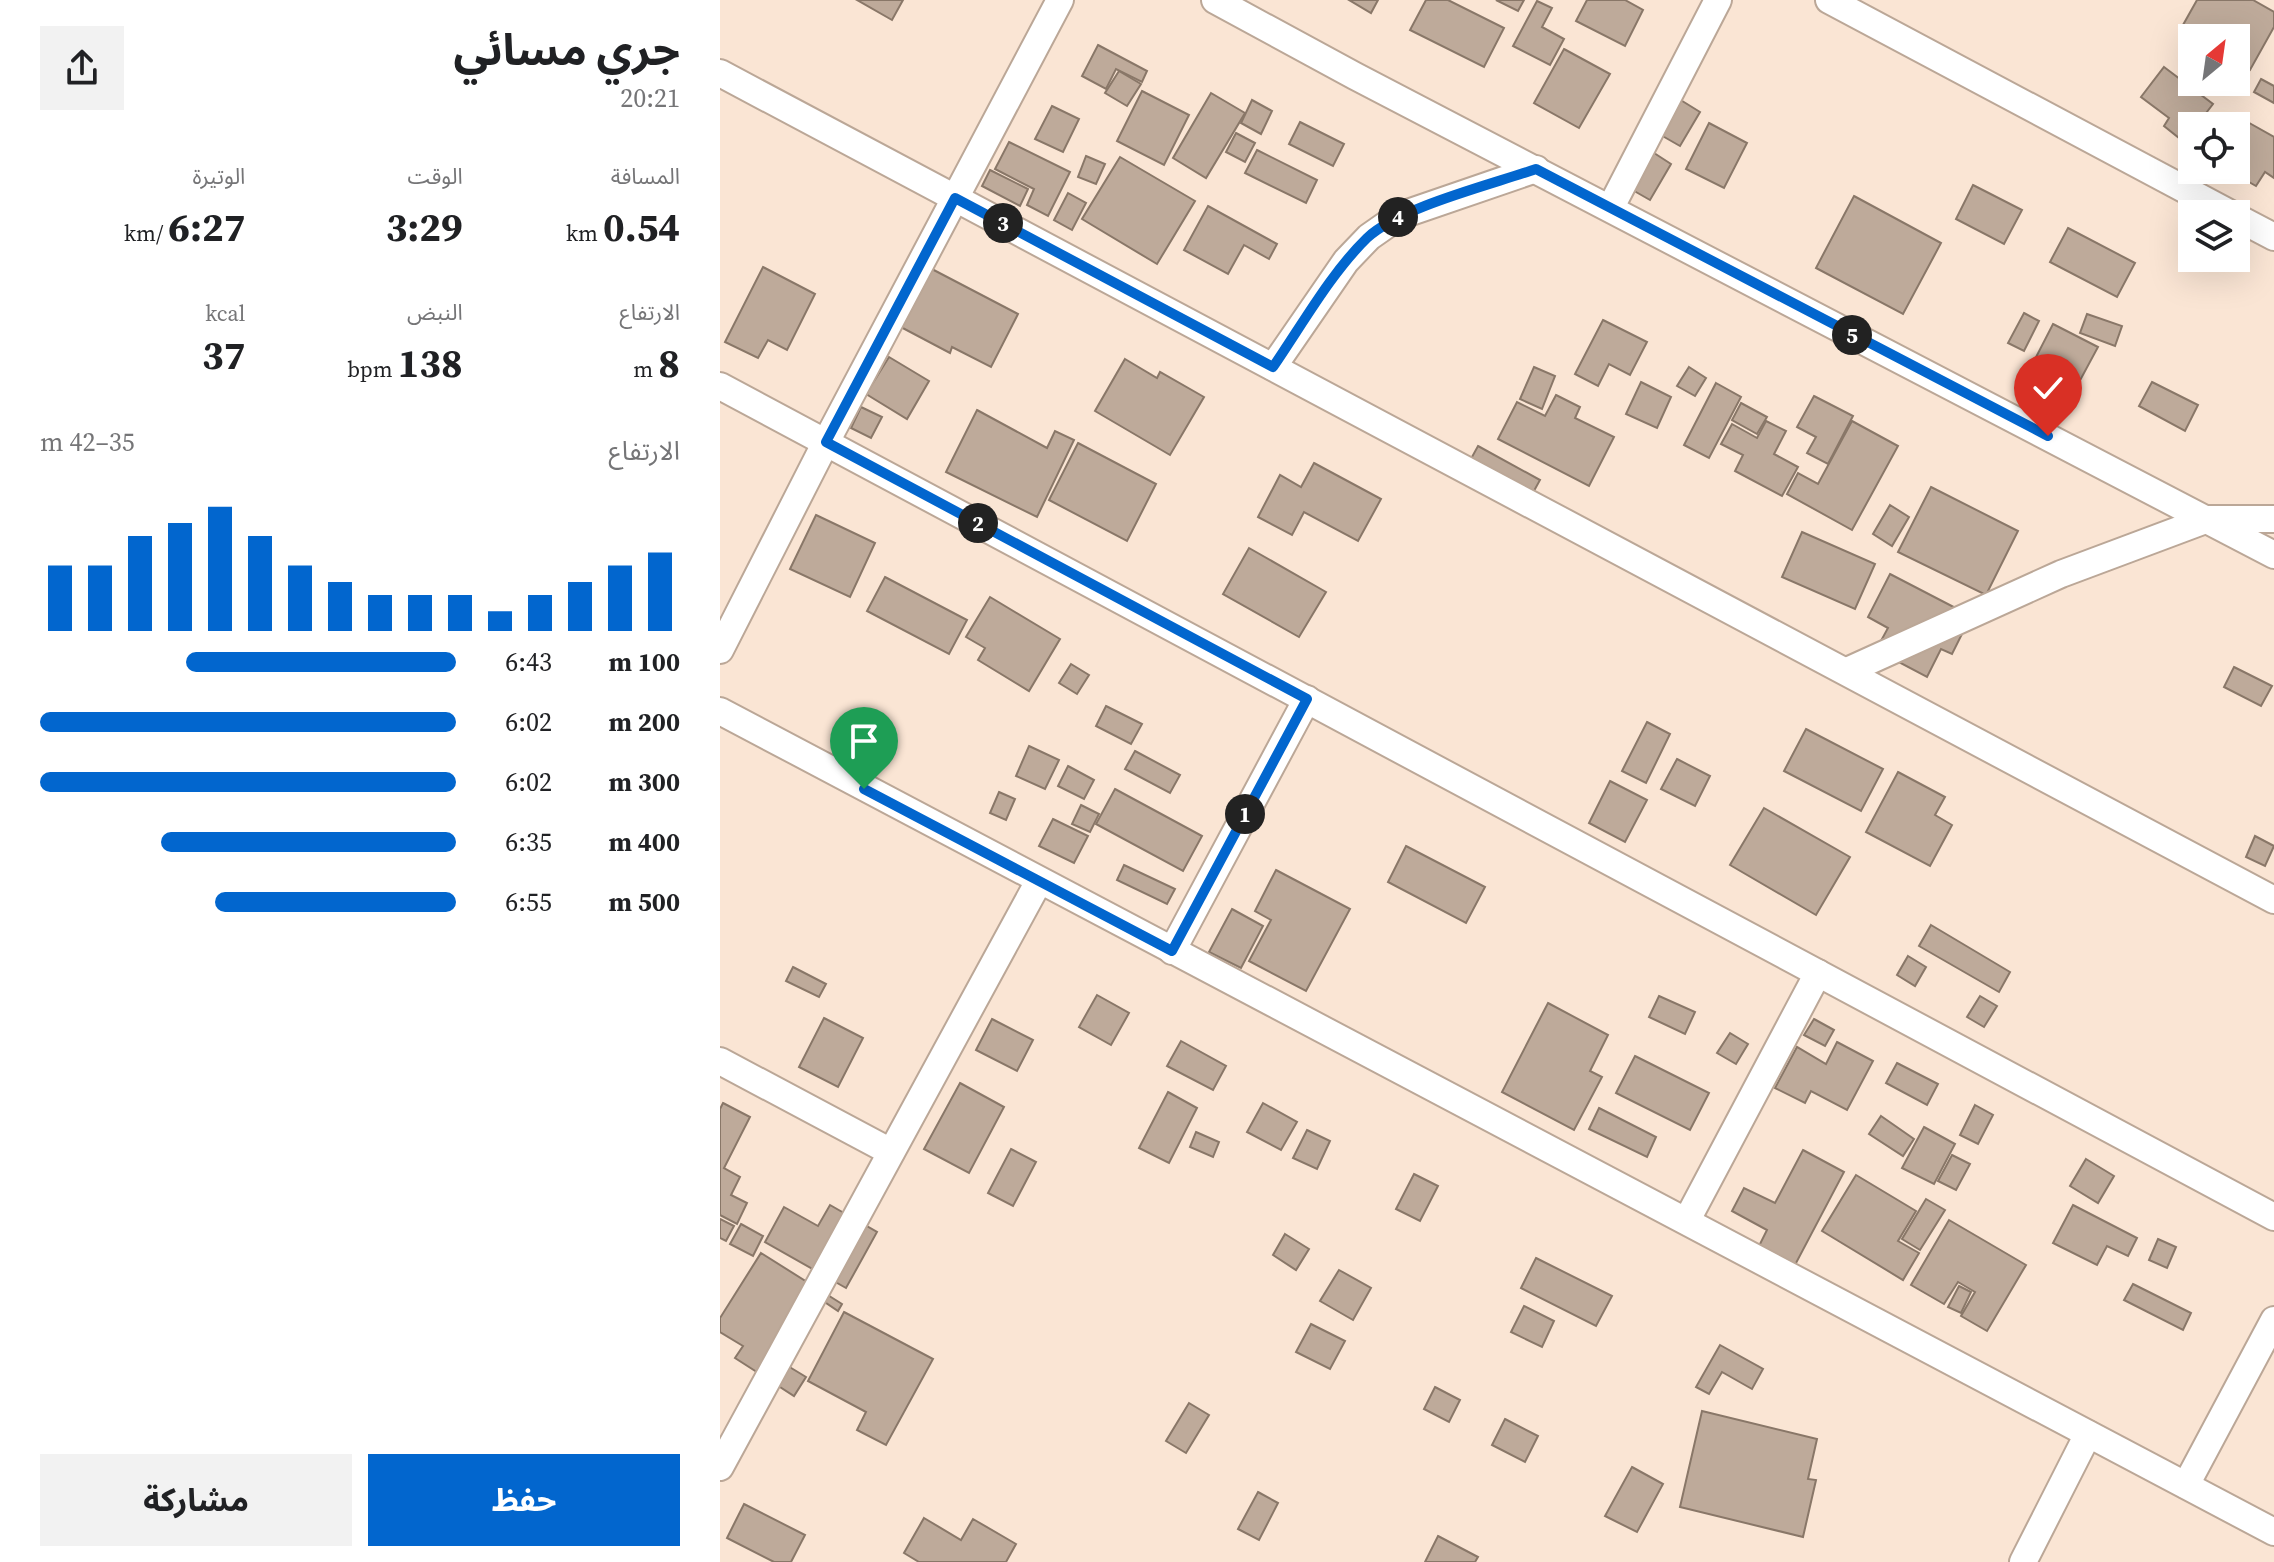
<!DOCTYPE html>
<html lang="ar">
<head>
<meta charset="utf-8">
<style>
  :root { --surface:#fff; --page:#f2f2f2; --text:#202124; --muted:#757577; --accent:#0266ce }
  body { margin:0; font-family:"Source Serif 4","Noto Sans Arabic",serif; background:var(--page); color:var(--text); direction:rtl; height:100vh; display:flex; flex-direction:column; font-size:30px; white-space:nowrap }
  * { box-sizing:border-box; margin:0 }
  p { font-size:26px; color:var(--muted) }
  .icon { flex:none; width:44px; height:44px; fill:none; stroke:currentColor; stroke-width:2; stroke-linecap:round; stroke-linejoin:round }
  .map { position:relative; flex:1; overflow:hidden; direction:ltr }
  .panel { display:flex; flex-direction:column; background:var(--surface); width:720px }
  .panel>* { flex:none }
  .needle { width:52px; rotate:29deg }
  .buttons { position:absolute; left:1458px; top:24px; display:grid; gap:16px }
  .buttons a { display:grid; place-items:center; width:72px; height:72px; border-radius:0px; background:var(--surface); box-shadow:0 8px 32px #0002; font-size:40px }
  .pin { position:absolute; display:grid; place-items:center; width:68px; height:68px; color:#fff; margin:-82px -34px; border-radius:50% 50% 50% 0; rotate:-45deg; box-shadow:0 0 8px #0007 }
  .pin .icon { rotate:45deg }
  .km { position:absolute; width:40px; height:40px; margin:-20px; border-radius:50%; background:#222; color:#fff; font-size:22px; line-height:40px; text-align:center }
  .round { display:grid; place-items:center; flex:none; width:84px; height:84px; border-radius:0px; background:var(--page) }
  .head { display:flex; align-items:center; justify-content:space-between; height:136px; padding:0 40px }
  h1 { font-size:44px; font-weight:700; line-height:60px }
  .metrics { display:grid; grid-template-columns:repeat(3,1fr); gap:12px; height:136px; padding:8px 40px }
  .metrics div { display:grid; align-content:center }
  .metrics b { font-size:40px; font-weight:700 }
  .metrics small { font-size:22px; font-weight:400 }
  .metrics p { font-size:22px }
  .chart { height:224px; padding:16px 40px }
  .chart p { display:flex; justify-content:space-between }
  .chart svg { width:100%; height:144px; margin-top:8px; stroke:var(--accent); stroke-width:6 }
  .action { display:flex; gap:16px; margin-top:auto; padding:16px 40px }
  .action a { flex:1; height:92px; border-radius:0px; background:var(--accent); color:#fff; font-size:32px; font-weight:700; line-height:92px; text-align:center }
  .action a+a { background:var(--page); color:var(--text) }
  ul { padding:0 40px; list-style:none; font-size:26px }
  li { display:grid; grid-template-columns:128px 96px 1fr; align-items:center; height:60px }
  li i { height:20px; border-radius:10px; background:var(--accent) }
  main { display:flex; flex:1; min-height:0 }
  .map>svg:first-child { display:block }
</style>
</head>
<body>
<main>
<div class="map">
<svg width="1554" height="1562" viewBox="0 0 1554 1562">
  <rect width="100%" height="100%" fill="#fae5d4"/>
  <g fill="#beaa9a" stroke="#897768" stroke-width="2">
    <path d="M 137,0 L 183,0 L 172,20 Z"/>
    <path d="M 629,0 L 658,0 L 651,13 Z"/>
    <path d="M 706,0 L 728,0 L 784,28 L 764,67 L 690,30 Z"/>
    <path d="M 776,0 L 804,0 L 798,11 Z"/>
    <path d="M 867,0 L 905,0 L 923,10 L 905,46 L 856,21 Z"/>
    <path d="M 1477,0 L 1533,0 L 1554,12 L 1554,27 L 1530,70 L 1516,62 L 1516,38 L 1485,38 L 1463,25 Z"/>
    <path d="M 817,1 L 832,8 L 822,27 L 844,39 L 830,65 L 793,46 Z"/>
    <path d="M 378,45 L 427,71 L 422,82 L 396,69 L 386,89 L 362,76 Z"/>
    <path d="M 844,49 L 890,74 L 859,128 L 814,103 Z"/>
    <path d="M 1444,67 L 1493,104 L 1476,126 L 1472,126 L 1472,131 L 1464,142 L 1444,126 L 1449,118 L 1421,97 Z"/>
    <path d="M 399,71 L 421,84 L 407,106 L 385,93 Z"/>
    <path d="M 1541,79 L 1554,86 L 1554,103 L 1534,92 Z"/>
    <path d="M 422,91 L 469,115 L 444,165 L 397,141 Z"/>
    <path d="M 491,93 L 525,113 L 486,178 L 453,158 Z"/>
    <path d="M 959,99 L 980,112 L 960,146 L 939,134 Z"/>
    <path d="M 532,100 L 552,111 L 541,134 L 521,123 Z"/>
    <path d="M 332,106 L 359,119 L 343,152 L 315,139 Z"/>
    <path d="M 1524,120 L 1554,137 L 1554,178 L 1545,172 L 1536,186 L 1508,170 L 1516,170 L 1516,134 Z"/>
    <path d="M 580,122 L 624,144 L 613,166 L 569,144 Z"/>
    <path d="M 989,123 L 1027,143 L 1004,188 L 966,169 Z"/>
    <path d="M 516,133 L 535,143 L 525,162 L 506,152 Z"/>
    <path d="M 289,142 L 350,172 L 328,216 L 307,205 L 314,189 L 275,169 Z"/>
    <path d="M 537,150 L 597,180 L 586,203 L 525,173 Z"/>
    <path d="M 931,151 L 951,164 L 930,200 L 909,188 Z"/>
    <path d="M 366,156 L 385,164 L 376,184 L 358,177 Z"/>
    <path d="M 400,157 L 475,201 L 437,264 L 362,219 Z"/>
    <path d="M 270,170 L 308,189 L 300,206 L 262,186 Z"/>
    <path d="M 1253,185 L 1302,210 L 1284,244 L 1236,219 Z"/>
    <path d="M 348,193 L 366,203 L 352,230 L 334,220 Z"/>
    <path d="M 1134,196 L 1221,243 L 1183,314 L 1096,268 Z"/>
    <path d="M 488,206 L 557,244 L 549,259 L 524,245 L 508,274 L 464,250 Z"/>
    <path d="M 1348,228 L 1415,263 L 1397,297 L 1330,262 Z"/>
    <path d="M 43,267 L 95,294 L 67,350 L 48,340 L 38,358 L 5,342 Z"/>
    <path d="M 208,267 L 298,314 L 271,367 L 232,347 L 230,353 L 177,325 Z"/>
    <path d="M 1304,313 L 1319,321 L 1304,351 L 1288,343 Z"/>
    <path d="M 1367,314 L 1402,326 L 1395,346 L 1360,333 Z"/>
    <path d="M 883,320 L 927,342 L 910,375 L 889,364 L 878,386 L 855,374 Z"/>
    <path d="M 1333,324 L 1378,347 L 1357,386 L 1313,363 Z"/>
    <path d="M 169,357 L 209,381 L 187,419 L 146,394 Z"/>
    <path d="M 405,359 L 437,378 L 440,372 L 484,397 L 450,455 L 375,411 Z"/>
    <path d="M 814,367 L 835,376 L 822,409 L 800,399 Z"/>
    <path d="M 969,367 L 986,378 L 975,396 L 957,386 Z"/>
    <path d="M 921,382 L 951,397 L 937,428 L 906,414 Z"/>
    <path d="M 1432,382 L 1478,405 L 1465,431 L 1419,406 Z"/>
    <path d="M 996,383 L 1021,397 L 989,458 L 964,445 Z"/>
    <path d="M 836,395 L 860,407 L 855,418 L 894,437 L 869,486 L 778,439 L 797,402 L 825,416 Z"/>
    <path d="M 1094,396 L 1133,416 L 1108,464 L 1087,453 L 1096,437 L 1077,427 Z"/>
    <path d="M 1021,403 L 1047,417 L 1037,434 L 1012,420 Z"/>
    <path d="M 141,407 L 162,417 L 151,438 L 131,428 Z"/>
    <path d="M 257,410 L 327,448 L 335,431 L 354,440 L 317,517 L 226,472 Z"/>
    <path d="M 1046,421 L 1066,431 L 1054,454 L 1078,467 L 1062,496 L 1015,471 L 1023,455 L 1001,444 L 1012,424 L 1037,438 Z"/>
    <path d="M 1132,421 L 1178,446 L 1132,530 L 1067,494 L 1078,473 L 1098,484 Z"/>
    <path d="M 358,443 L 436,484 L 407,541 L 329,500 Z"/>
    <path d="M 758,446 L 820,480 L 809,500 L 747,466 Z"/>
    <path d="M 594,463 L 661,499 L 638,541 L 584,512 L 572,535 L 538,517 L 560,475 L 581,487 Z"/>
    <path d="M 1211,487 L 1298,531 L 1266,595 L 1178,552 Z"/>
    <path d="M 1170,505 L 1189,517 L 1172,546 L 1153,534 Z"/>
    <path d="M 96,515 L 155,543 L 130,597 L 70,569 Z"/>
    <path d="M 1082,532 L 1155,564 L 1135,609 L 1062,577 Z"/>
    <path d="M 529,548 L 606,592 L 579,637 L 503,594 Z"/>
    <path d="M 1170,574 L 1251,616 L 1232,654 L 1221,649 L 1207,677 L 1156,650 L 1168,628 L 1148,617 Z"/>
    <path d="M 165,577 L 247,620 L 229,654 L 147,611 Z"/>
    <path d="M 270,597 L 340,639 L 309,691 L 258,660 L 265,648 L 246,637 Z"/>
    <path d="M 351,664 L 369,675 L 357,694 L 339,683 Z"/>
    <path d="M 1514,667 L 1552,686 L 1541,706 L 1504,687 Z"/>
    <path d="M 386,706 L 422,724 L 411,744 L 376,726 Z"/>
    <path d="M 927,722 L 950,734 L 926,783 L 902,771 Z"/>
    <path d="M 1086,729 L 1163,769 L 1141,811 L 1064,771 Z"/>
    <path d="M 309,746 L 339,760 L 325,789 L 296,776 Z"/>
    <path d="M 415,751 L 460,775 L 450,793 L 405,769 Z"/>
    <path d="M 957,759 L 990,776 L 975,806 L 941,789 Z"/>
    <path d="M 348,766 L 374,780 L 364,799 L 338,786 Z"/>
    <path d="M 1178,772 L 1225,797 L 1215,815 L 1232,825 L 1210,866 L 1146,832 Z"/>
    <path d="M 890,781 L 927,800 L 905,842 L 869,823 Z"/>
    <path d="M 395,789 L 482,836 L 463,871 L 376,824 Z"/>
    <path d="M 279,792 L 295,799 L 286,820 L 270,813 Z"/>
    <path d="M 361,805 L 379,814 L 370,832 L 352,824 Z"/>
    <path d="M 1044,808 L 1130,857 L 1096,915 L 1010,865 Z"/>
    <path d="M 333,819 L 368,836 L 354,863 L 319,846 Z"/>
    <path d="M 1535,836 L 1554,846 L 1545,866 L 1526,857 Z"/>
    <path d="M 686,846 L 765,887 L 746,923 L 668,882 Z"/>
    <path d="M 404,865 L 455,889 L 447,904 L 397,880 Z"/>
    <path d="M 556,870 L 630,909 L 586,991 L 529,961 L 551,920 L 535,911 Z"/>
    <path d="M 512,909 L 543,926 L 521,968 L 489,952 Z"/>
    <path d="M 1211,925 L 1290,972 L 1279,992 L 1199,946 Z"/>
    <path d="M 1188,956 L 1206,967 L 1195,986 L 1177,975 Z"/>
    <path d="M 73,967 L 106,984 L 99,997 L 66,981 Z"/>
    <path d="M 377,995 L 409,1013 L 391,1045 L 359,1027 Z"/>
    <path d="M 939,996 L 975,1012 L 965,1034 L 929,1017 Z"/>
    <path d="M 1260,996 L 1277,1006 L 1264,1027 L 1247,1017 Z"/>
    <path d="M 828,1003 L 888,1035 L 870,1071 L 882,1077 L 854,1130 L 782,1092 Z"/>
    <path d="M 104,1018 L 143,1038 L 118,1087 L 79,1067 Z"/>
    <path d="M 272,1019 L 313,1040 L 297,1071 L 256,1050 Z"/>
    <path d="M 1094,1019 L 1114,1030 L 1105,1046 L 1084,1035 Z"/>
    <path d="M 1010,1033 L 1028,1044 L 1016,1064 L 997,1053 Z"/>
    <path d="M 461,1041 L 506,1066 L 493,1090 L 447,1066 Z"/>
    <path d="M 1117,1042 L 1153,1061 L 1127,1110 L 1091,1091 L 1085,1103 L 1055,1088 L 1077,1047 L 1106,1064 Z"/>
    <path d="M 915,1056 L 989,1093 L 970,1130 L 896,1093 Z"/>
    <path d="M 1177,1063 L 1218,1084 L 1207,1105 L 1166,1083 Z"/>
    <path d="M 240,1083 L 284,1107 L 249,1173 L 204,1149 Z"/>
    <path d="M 448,1092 L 477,1108 L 449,1163 L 419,1148 Z"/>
    <path d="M 3,1103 L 30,1117 L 4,1168 L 20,1177 L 11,1195 L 27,1203 L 17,1224 L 0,1215 L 0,1109 Z"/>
    <path d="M 543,1103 L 577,1122 L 561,1150 L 527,1132 Z"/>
    <path d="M 1255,1105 L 1273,1115 L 1258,1144 L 1240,1135 Z"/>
    <path d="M 879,1108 L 936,1137 L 927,1157 L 869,1129 Z"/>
    <path d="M 1161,1116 L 1194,1139 L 1183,1156 L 1149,1134 Z"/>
    <path d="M 1204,1127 L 1235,1144 L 1214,1184 L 1182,1168 Z"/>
    <path d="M 587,1130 L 610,1141 L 597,1169 L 573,1158 Z"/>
    <path d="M 476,1132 L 499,1142 L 493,1157 L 470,1147 Z"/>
    <path d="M 291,1149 L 316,1162 L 293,1206 L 268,1193 Z"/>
    <path d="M 1083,1150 L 1124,1172 L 1075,1265 L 1039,1246 L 1047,1230 L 1012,1211 L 1024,1188 L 1055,1203 Z"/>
    <path d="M 1232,1155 L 1250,1164 L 1236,1190 L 1218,1181 Z"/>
    <path d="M 1366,1159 L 1394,1176 L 1378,1203 L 1350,1186 Z"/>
    <path d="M 694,1174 L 718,1186 L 700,1221 L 676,1209 Z"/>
    <path d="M 1136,1175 L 1196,1211 L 1178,1241 L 1199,1253 L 1183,1280 L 1102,1231 Z"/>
    <path d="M 1206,1199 L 1225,1210 L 1200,1250 L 1182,1239 Z"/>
    <path d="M 110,1205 L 157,1232 L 126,1288 L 45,1242 L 64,1207 L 98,1226 Z"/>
    <path d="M 1353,1205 L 1417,1238 L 1408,1256 L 1387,1246 L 1377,1265 L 1333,1243 Z"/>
    <path d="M 0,1219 L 14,1226 L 6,1241 L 0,1238 Z"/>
    <path d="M 1229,1220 L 1306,1265 L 1267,1331 L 1241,1316 L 1255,1292 L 1238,1282 L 1224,1304 L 1191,1285 Z"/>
    <path d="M 21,1224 L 43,1236 L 33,1256 L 10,1244 Z"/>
    <path d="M 565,1234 L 589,1249 L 576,1270 L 553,1255 Z"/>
    <path d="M 1438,1239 L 1456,1247 L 1447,1268 L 1429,1260 Z"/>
    <path d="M 41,1253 L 122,1304 L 118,1311 L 103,1301 L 63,1363 L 86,1377 L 74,1396 L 15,1358 L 23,1346 L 0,1332 L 0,1318 Z"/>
    <path d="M 816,1258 L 892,1296 L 876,1326 L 801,1288 Z"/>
    <path d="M 619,1270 L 651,1288 L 633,1320 L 600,1301 Z"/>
    <path d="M 1413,1284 L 1471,1313 L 1463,1330 L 1404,1300 Z"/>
    <path d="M 1239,1286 L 1251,1292 L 1241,1313 L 1228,1307 Z"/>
    <path d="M 804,1306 L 834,1321 L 822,1347 L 791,1332 Z"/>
    <path d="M 124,1312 L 213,1359 L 166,1445 L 137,1430 L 146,1412 L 88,1381 Z"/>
    <path d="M 591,1324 L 625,1341 L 610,1369 L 576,1352 Z"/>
    <path d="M 1000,1345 L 1043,1369 L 1032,1389 L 1002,1372 L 989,1394 L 976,1387 Z"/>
    <path d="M 715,1387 L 740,1400 L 729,1422 L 704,1409 Z"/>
    <path d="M 469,1403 L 489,1415 L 466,1453 L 446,1441 Z"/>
    <path d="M 982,1411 L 1097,1439 L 1088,1479 L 1096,1480 L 1083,1537 L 960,1507 Z"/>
    <path d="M 785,1419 L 818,1436 L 805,1462 L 772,1445 Z"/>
    <path d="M 912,1467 L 943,1484 L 917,1532 L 885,1516 Z"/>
    <path d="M 538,1492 L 558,1503 L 539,1540 L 518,1529 Z"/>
    <path d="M 24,1504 L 85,1535 L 71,1562 L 54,1562 L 7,1538 Z"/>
    <path d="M 204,1518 L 241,1540 L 253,1519 L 296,1544 L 286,1562 L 199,1562 L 184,1553 Z"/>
    <path d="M 718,1536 L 758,1557 L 755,1562 L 705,1562 Z"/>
  </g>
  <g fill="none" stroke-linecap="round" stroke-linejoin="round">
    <defs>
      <g id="street">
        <path d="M 495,0 L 635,76 L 1554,555"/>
        <path d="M 1109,0 L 1511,214"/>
        <path d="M 0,73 L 1554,900"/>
        <path d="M 891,207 L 998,0"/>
        <path d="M 1516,217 L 1554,237"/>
        <path d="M 553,367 L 626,261 L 649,237 L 679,216 L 816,169"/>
        <path d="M 0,386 L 1554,1217"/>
        <path d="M 0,650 L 106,442 L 340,0"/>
        <path d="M 1127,671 L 1341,574 L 1488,519 L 1554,519"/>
        <path d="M 0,711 L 1554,1532"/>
        <path d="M 452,951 L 587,699"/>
        <path d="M 0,1061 L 171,1152"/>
        <path d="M 967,1220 L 1098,973"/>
        <path d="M 0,1467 L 319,881"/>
        <path d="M 1466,1485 L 1554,1320"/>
        <path d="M 1303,1562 L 1368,1434"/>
      </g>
    </defs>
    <use href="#street" stroke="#bba797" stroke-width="30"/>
    <use href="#street" stroke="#fff" stroke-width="26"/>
  </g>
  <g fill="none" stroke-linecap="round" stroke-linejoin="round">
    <defs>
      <path id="route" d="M 144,789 L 452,951 L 587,699 L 106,442 L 235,198 L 553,367 C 582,325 611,273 647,238 C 680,207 770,185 816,169 L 1328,436"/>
    </defs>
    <use href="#route" stroke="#fff" stroke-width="16"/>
    <use href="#route" stroke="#0266ce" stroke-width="10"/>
  </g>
</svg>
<div class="buttons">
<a><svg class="needle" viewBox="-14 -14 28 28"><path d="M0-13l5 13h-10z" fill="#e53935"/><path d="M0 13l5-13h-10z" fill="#757577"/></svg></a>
<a><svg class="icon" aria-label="locate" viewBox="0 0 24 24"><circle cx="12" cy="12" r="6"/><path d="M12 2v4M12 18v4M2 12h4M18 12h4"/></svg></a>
<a><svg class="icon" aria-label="layers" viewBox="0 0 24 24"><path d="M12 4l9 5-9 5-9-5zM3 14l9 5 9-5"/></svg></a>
</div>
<div class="pin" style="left:144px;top:789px;background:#1e9e55"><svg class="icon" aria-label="arrive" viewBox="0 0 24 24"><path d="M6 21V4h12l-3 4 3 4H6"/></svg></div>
<div class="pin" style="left:1328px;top:436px;background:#d93025"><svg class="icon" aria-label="check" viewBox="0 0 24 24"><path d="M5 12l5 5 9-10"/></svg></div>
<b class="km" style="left:525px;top:814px">1</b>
<b class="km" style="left:258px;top:523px">2</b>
<b class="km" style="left:283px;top:223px">3</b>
<b class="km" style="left:678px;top:217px">4</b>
<b class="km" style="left:1132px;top:335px">5</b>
</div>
<section class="panel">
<div class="head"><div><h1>جري مسائي</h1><p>20:21</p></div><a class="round"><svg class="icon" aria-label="share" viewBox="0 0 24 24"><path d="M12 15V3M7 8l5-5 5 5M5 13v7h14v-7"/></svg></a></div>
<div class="metrics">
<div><p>المسافة</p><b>0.54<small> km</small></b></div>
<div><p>الوقت</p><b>3:29</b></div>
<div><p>الوتيرة</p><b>6:27<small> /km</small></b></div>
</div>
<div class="metrics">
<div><p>الارتفاع</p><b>8<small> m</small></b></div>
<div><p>النبض</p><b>138<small> bpm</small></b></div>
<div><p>kcal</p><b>37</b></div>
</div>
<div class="chart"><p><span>الارتفاع</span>35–42 m</p>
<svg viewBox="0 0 160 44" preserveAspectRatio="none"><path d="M5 44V24M15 44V24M25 44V15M35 44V11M45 44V6M55 44V15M65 44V24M75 44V29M85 44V33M95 44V33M105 44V33M115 44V38M125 44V33M135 44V29M145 44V24M155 44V20"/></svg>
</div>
<ul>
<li><b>100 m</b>6:43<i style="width:65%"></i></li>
<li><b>200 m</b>6:02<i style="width:100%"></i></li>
<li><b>300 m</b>6:02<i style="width:100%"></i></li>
<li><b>400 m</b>6:35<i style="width:71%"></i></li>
<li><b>500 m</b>6:55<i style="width:58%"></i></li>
</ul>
<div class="action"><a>حفظ</a><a>مشاركة</a></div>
</section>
</main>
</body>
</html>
